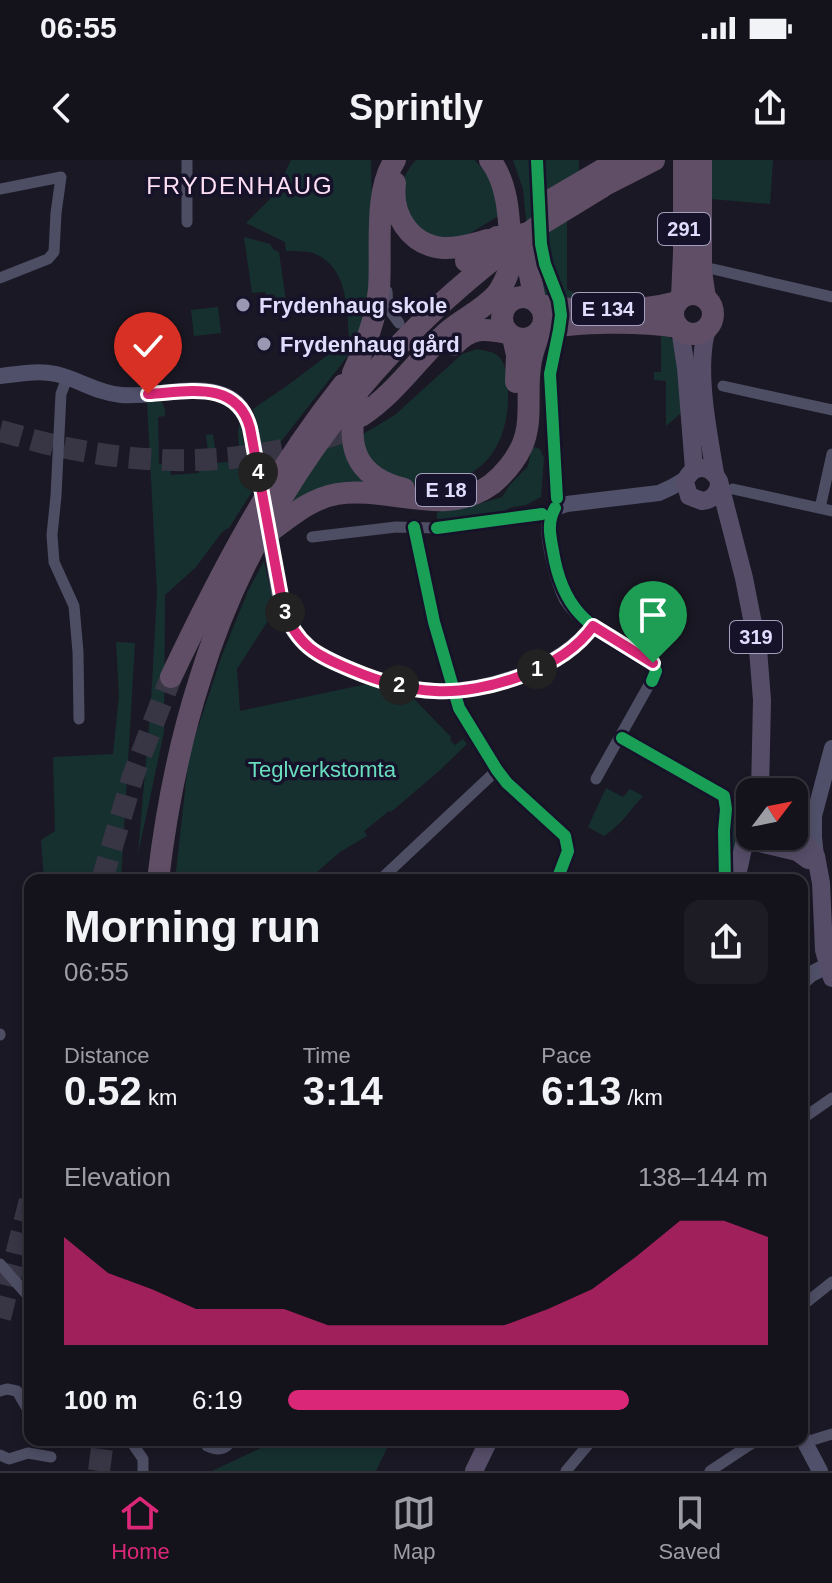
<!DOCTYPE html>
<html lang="en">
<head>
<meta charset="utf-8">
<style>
  :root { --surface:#14121b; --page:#1d1b24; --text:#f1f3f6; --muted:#9d9ea3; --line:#33323a; --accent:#db2777 }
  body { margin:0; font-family:Helvetica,sans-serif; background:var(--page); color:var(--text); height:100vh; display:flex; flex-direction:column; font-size:30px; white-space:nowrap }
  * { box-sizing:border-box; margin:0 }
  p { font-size:26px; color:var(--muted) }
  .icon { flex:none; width:44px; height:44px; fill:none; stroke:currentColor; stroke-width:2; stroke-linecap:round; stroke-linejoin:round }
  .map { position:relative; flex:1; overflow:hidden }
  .details { position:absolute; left:24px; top:714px; width:784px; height:572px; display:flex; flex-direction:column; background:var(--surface); border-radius:16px; box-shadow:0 4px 12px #0003,0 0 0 2px var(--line) }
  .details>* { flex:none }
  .needle { width:52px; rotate:58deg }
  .controls { position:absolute; left:736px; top:618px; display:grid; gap:16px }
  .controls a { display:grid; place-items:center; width:72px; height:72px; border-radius:16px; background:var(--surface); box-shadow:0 4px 12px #0003,0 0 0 2px var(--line); font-size:40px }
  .pin { position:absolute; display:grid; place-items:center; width:68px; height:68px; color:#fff; margin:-82px -34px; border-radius:50% 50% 50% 0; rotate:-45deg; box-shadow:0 0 8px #0007 }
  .pin .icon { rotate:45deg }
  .km { position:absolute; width:40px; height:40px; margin:-20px; border-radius:50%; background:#222; color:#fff; font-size:22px; line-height:40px; text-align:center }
  .round { display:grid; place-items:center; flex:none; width:84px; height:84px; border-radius:16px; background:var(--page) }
  .summary { display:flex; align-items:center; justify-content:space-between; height:136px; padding:0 40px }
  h1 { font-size:44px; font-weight:600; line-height:60px }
  .metrics { display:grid; grid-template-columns:repeat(3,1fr); gap:12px; height:136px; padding:8px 40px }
  .metrics div { display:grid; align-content:center }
  .metrics b { font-size:40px; font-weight:600 }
  .metrics small { font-size:22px; font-weight:400 }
  .metrics p { font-size:22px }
  .chart { height:224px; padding:16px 40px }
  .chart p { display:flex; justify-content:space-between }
  .chart svg { width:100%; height:144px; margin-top:8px; fill:var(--accent); opacity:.7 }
  ul { padding:0 40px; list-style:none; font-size:26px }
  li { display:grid; grid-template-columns:128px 96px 1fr; align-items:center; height:60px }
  li i { height:20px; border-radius:10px; background:var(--accent) }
  .status { display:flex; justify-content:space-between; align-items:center; height:56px; padding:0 40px; background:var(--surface); direction:ltr }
  .status svg { height:22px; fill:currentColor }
  header { display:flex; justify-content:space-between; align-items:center; height:104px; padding:0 40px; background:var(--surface); font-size:36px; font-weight:600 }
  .menu { display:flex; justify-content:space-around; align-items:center; height:112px; border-top:2px solid var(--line); background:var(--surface); font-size:22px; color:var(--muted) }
  .menu a { display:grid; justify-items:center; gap:4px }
  .menu .active { color:var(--accent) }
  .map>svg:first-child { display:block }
</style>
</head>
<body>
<div class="status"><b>06:55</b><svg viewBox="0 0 49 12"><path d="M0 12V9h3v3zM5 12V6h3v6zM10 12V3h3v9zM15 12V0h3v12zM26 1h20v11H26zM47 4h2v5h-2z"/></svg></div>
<header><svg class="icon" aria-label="back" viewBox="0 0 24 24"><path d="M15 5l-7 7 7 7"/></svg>Sprintly<svg class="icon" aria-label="share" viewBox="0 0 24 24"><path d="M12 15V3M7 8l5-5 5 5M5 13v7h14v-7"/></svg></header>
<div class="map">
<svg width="832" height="1311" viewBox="0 0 832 1311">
  <rect width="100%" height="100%" fill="#1a1824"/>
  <g fill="#163030">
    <path d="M 291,0 L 371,0 L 372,54 L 368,157 L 354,188 L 279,284 L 259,288 L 253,249 L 288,225 L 349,179 C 347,148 348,106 313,93 C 305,91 294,91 286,91 L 285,82 L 246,63 L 275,34 Z"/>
    <path d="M 416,0 L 474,0 C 492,16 495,32 500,55 L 459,80 L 443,81 L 414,67 C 410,58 403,46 401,36 C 399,25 408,8 416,0 Z"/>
    <path d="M 513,0 L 531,0 C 533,43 528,96 550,134 L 544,136 L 531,110 L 523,29 Z"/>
    <path d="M 539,0 L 579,0 L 579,16 L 567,19 L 567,129 L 576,134 L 579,138 L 562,145 C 558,130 550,117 546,103 C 537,70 540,33 539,0 Z"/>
    <path d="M 710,0 L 773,0 L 770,44 L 710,39 Z"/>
    <path d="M 244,77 L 270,84 L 273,89 L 279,92 L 286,141 L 267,143 L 265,132 L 252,133 Z"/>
    <path d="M 218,147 L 221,173 L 194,176 L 191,150 Z"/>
    <path d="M 661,172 L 669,176 L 676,184 L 681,253 L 666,266 L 666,221 L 654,220 L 654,212 L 661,212 Z"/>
    <path d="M 477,189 C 485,191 495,191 500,198 C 507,206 508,223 508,233 C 509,263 499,297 471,313 C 466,316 459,318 454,320 C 441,325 425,327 411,324 C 396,320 381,308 367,301 L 358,277 L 395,255 L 462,194 Z"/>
    <path d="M 147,242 L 162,242 L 165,250 L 165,256 L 158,257 L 159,304 L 169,304 L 171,315 L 199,313 L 199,303 L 209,301 L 206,275 L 213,274 L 216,294 L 214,295 L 215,303 L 240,301 L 238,271 L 240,263 L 253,330 L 229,368 L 222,372 L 196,407 L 165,435 L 164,572 L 138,694 L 151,542 L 157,432 Z"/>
    <path d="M 340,271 L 376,325 L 287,349 L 329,283 Z"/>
    <path d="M 534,287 L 540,289 L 544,298 L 541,337 L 526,345 L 512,347 L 501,353 L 440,363 L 437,359 L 437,353 L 442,350 L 475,345 L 502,337 L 509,326 L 528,306 L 531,290 Z"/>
    <path d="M 264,401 L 275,450 L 237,509 L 240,551 L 367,524 L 414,539 L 451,577 L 450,580 L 455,585 L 463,579 L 467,584 L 439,611 L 391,652 L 389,651 L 364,671 L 367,676 L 340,692 L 308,720 L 294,715 L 289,720 L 175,720 L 189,595 L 222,495 L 248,431 Z"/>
    <path d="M 116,482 L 135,483 L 121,720 L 44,720 L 41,680 L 55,671 L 53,597 L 113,594 L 119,535 Z"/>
    <path d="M 606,628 L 623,637 L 630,629 L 643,636 C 630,650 621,665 604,676 L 588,667 Z"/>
    <path d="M 726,645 L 744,655 L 729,720 L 717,720 Z"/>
    <path d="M 278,1280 L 391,1280 L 376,1311 L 212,1311 Z"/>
  </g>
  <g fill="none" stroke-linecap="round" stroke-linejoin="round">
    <g stroke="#383545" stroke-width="22" stroke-dasharray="22 11" stroke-linecap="butt">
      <path d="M 0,271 C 24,277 48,285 72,289 C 146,304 225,305 299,286 C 319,281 338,273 358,267"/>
      <path d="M 102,720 L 133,616 L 171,517"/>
      <path d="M 0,1158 L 30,1040"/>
      <path d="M 99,1311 L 103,1280"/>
    </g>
    <g stroke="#4d4d64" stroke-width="11">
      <path d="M 0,29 L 61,17 L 56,53 L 54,92 L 48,99 L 0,118"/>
      <path d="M 187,62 L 187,0"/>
      <path d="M 713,109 L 832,137"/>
      <path d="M 387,131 L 388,148 L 399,163"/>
      <path d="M 67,218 L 61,234 L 56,336 L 52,375 L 54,402 L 74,446 L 78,492 L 79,559"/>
      <path d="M 723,226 L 832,250"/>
      <path d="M 733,329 L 832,351"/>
      <path d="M 820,348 L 832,294"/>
      <path d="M 414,367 L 434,462 L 459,548 L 497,610 L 507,623 L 565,676 L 568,691 L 557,720"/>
      <path d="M 312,377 L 396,367 L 437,368"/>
      <path d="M 593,466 L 653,503 L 656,508 L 654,516 L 596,619"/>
      <path d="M 380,720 L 497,610"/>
      <path d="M 0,874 L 0,875"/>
      <path d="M 802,959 L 832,938"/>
      <path d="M 0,1104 L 30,1138"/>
      <path d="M 802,1146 L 832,1122"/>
      <path d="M 0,1231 L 7,1229 L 17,1231 L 28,1250"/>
      <path d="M 130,1280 L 143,1299 L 143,1311"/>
      <path d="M 204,1280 L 207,1286 C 218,1291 225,1290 232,1280"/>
      <path d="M 806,1282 L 832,1274"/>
      <path d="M 0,1295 L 9,1299 L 28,1293 L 51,1297"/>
      <path d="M 566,1311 L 592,1280"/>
      <path d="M 710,1311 L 757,1280"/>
    </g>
    <g stroke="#51506a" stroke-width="16">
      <path d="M 0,216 C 18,214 38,210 56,214 C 78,219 97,233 121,235 C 153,238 197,222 226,236 C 243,244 248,259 252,276"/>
      <path d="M 279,431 C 282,447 287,463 298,476 C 311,493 330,500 349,509 C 375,520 404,529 432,531 C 484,534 561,509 593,466 C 583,458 574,450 567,439 C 559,424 546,376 550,360 C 551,355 553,352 555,348 L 567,344 L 659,333 L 672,327 L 687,318"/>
      <path d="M 816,696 L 814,677 L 814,656 L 832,588"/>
      <path d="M 802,822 L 811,814 L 827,806"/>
      <path d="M 802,1277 L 820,1311"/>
    </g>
    <g stroke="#564e69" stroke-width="18">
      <path d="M 680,169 L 686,208 L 694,309"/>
      <path d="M 707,169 C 695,208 708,272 715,313"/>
      <path d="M 719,325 C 717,335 712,340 702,341 L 689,336 L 685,322 C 692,304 710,303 719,321 L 744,418 L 758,489 L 762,540 L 760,632"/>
      <path d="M 751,676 L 755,682 L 797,692 L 808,700"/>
      <path d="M 790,676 L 806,685 L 816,696 L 821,723 L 824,790 L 832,818"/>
      <path d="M 736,720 L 750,657"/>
      <path d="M 474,1311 L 489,1280"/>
    </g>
    <g stroke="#5f4e65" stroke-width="22">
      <path d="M 490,0 C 510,26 509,64 511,96"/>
      <path d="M 701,0 L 701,111 L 705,138"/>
      <path d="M 395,23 C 391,54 409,85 443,88 C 458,89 473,84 488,80"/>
      <path d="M 603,26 L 654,0"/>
      <path d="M 544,44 L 619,0"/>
      <path d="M 524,74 L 527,100 L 535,140"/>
      <path d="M 466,101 L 497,77"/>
      <circle cx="693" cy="154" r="20"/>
      <circle cx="523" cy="158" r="21"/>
      <path d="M 682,137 L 684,92 L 684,0"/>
      <path d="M 539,145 C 580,152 637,153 677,142"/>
      <path d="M 542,169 C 579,161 640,161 678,167"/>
      <path d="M 513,177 L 517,195 L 516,222"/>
      <path d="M 454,185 C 471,167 484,168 507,173"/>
      <path d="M 353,213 C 365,186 376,159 379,129 C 382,91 373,32 395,0"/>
      <path d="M 357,236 C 346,283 352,316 404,329"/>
      <path d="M 361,256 C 395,234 417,200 446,173 C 462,159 481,151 496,135 C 504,126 508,113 512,102"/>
      <path d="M 268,373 C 290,357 309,339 337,334 C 389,325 445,359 492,324 C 505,313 515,301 522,286 C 533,261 526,233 530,207 C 531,194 536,183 540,171"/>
      <path d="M 171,517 C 220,414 272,314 343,225"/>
      <path d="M 158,720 C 166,652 179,584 200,519 C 239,391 315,269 409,175 C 436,147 465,122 495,98"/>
    </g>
    <path stroke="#51506a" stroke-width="16" d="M 252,276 L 279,431"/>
    <path stroke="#5f4e65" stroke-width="22" d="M 495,98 L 538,66 L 602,27"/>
    <defs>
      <g id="cycleway">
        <path d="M 537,0 L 541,84 L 545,104 L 559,140 L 561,155 L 559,170 L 550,214 L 557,338"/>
        <path d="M 555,348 C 547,363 550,375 553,391 C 564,461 599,470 653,503 L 656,511 L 652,521"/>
        <path d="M 414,367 L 434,462 L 459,548 L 497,610 L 507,623 L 565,676 L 568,691 L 557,720"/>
        <path d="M 437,368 L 542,354"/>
        <path d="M 622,578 L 724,636 L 726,649 L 724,671 L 725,720"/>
      </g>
    </defs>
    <use href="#cycleway" stroke="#16122a" stroke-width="17"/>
    <use href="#cycleway" stroke="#1a9f57" stroke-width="12"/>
  </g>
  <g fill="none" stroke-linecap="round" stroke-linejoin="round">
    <defs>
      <path id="route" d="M 148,234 C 186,232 237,219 250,268 L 283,447 C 297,486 316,495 352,510 C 378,521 407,530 435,531 C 485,534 563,509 593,466 L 653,503"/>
    </defs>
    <use href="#route" stroke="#fff" stroke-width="16"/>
    <use href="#route" stroke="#db2777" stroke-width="10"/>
  </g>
  <g fill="#9a97b2" stroke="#16122a" stroke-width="3">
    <circle cx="243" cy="145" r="8"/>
    <circle cx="264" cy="184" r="8"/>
  </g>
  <g text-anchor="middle" stroke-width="7" stroke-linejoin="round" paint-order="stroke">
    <g fill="#16122a" stroke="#a39fbe" stroke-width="2">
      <rect x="658" y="53" width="52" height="32" rx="6"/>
      <rect x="572" y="133" width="72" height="32" rx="6"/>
      <rect x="416" y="314" width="60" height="32" rx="6"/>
      <rect x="730" y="461" width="52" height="32" rx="6"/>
    </g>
    <g font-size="20" font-weight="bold" fill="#dfdcfe">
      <text x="684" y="76">291</text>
      <text x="608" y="156">E 134</text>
      <text x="446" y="337">E 18</text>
      <text x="756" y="484">319</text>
    </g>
    <g font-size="22" font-weight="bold" fill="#dfdcfe" stroke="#16122a" text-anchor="start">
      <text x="259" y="153">Frydenhaug skole</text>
      <text x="280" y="192">Frydenhaug gård</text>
    </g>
    <g font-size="22" fill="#68debf" stroke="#16122a">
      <text x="322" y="617">Teglverkstomta</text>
    </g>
    <g font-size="24" letter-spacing="2" fill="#fedef3" stroke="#16122a">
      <text x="240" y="34">FRYDENHAUG</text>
    </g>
  </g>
</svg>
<div class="controls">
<a><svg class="needle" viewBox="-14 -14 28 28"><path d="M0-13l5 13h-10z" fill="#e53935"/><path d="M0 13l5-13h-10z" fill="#9d9ea3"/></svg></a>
</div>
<div class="pin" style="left:653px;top:503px;background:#1e9e55"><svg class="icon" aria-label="arrive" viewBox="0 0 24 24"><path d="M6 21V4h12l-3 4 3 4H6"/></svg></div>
<div class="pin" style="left:148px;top:234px;background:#d93025"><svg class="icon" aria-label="check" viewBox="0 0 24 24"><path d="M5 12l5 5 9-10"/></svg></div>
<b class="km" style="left:537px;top:509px">1</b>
<b class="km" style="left:399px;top:525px">2</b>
<b class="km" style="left:285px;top:452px">3</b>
<b class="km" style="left:258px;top:312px">4</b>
<section class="details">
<div class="summary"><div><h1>Morning run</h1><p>06:55</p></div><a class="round"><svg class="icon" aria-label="share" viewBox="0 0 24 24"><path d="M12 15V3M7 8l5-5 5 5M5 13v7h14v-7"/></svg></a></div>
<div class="metrics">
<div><p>Distance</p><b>0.52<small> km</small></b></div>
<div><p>Time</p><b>3:14</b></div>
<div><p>Pace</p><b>6:13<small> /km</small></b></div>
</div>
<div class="chart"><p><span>Elevation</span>138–144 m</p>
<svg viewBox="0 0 160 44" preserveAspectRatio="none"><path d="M0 44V11L10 22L20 27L30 33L40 33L50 33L60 38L70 38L80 38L90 38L100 38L110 33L120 27L130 17L140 6L150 6L160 11V44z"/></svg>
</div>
<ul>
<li><b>100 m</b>6:19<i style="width:71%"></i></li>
</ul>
</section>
</div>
<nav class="menu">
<a class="active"><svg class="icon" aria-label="home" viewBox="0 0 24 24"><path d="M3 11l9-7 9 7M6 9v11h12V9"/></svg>Home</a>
<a><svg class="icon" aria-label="map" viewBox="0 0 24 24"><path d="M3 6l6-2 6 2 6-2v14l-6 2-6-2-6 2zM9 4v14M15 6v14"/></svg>Map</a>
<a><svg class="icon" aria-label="saved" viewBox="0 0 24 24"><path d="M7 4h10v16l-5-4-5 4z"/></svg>Saved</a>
</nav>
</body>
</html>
